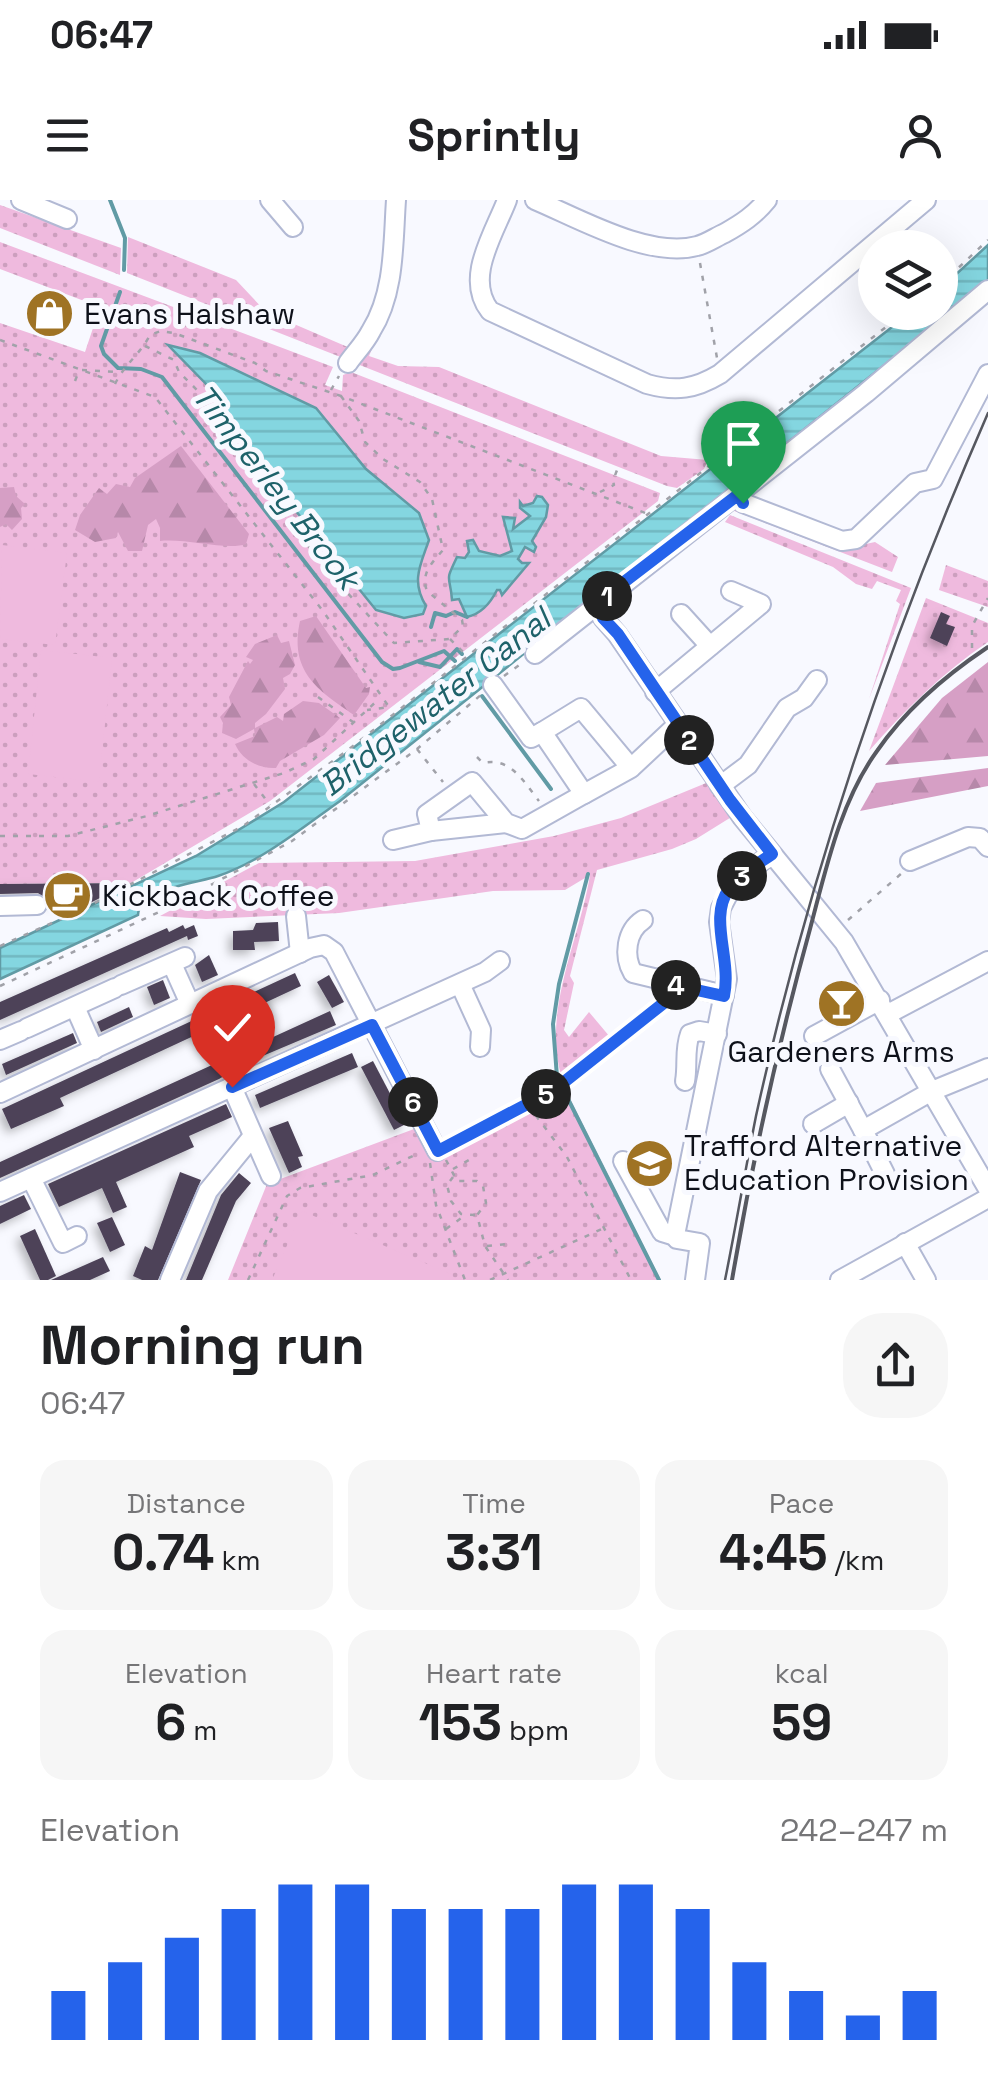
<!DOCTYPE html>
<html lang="en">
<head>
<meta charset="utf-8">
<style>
  :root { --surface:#fff; --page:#f6f6f6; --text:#202124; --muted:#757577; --accent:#2563eb }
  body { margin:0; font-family:"Space Grotesk",sans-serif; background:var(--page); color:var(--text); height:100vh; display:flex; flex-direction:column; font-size:38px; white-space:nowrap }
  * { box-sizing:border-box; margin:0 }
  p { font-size:32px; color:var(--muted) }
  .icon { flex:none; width:55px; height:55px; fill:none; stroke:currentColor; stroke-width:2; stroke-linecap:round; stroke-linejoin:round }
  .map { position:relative; height:1080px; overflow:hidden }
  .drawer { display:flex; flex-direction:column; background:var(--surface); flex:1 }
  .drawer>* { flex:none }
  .fabs { position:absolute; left:858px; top:30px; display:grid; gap:20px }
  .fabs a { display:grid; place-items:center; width:100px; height:100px; border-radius:50%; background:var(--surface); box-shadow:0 10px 40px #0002; font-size:50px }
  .pin { position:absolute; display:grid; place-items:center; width:85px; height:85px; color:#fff; margin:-102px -42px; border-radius:50% 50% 50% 0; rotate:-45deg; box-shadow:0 0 10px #0007 }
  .pin .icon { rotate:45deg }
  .km { position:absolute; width:50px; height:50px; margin:-25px; border-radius:50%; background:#222; color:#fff; font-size:28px; line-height:50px; text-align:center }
  .round { display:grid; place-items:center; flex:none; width:105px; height:105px; border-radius:40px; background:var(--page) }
  .summary { display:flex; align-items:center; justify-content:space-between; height:170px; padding:0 40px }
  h1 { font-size:55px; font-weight:700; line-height:75px }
  .stats { display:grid; grid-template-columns:repeat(3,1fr); gap:15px; height:170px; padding:10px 40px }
  .stats div { display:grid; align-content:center; border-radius:25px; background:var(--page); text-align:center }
  .stats b { font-size:50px; font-weight:700 }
  .stats small { font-size:28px; font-weight:400 }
  .stats p { font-size:28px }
  .chart { height:280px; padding:20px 40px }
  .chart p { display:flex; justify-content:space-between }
  .chart svg { width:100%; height:180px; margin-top:10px; stroke:var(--accent); stroke-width:6 }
  .status { display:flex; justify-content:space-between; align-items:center; height:70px; padding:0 50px; background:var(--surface); direction:ltr }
  .status svg { height:28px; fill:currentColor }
  header { display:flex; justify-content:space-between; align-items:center; height:130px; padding:0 40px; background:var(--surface); font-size:45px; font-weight:700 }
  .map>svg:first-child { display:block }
</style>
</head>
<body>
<div class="status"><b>06:47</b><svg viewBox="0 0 49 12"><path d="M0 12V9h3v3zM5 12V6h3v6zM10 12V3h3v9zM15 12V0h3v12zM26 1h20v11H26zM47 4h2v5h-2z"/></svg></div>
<header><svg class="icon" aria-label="menu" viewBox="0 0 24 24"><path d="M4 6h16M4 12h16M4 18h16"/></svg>Sprintly<svg class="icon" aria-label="person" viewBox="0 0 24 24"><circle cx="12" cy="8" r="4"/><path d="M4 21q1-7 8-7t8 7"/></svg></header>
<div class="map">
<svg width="988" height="1080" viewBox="0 0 988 1080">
  <defs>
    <pattern id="green-dots" width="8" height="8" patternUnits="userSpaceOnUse" patternTransform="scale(2.5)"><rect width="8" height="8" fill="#efbade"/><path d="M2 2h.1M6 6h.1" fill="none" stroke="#cc9fbe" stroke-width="1.8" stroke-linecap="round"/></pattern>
    <pattern id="forest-firs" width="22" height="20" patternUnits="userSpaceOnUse" patternTransform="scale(2.5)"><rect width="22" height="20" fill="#d69fc5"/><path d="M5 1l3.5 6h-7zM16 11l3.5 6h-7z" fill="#b688a9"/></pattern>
    <pattern id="water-rules" width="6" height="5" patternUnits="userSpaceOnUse" patternTransform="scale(2.5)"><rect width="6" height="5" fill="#84d6e0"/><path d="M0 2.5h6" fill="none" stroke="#71b7c0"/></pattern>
    <filter id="shadow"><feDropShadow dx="-4.5" dy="4.5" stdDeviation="5" flood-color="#0004"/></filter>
  </defs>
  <rect width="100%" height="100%" fill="#f8f9ff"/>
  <g fill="url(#green-dots)">
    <path d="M 0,5 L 121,48 L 120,75 L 0,28 Z"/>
    <path d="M 128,37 L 236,80 L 266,112 L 350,148 L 343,158 L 127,73 Z"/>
    <path d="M 0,42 L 333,167 L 325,185 L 342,191 L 343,175 L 351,172 L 660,293 L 658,301 L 270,601 L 131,683 L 0,684 L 0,123 L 85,152 L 100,107 L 0,69 Z"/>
    <path d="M 366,144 L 372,149 L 369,156 L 398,166 L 439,167 L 661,256 L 708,260 L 704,269 L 677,288 L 667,286 L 352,162 Z"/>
    <path d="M 730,307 L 850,351 L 852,347 L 875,342 L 898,357 L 892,372 L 729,309 Z"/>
    <path d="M 730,315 L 911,388 L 869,499 L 900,404 L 896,401 L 901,390 L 877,381 L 872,389 L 856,384 L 833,367 L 725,322 Z"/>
    <path d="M 946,365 L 988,381 L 988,407 L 939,390 Z"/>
    <path d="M 926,398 L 988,423 L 988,442 C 942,473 906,509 869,551 Z"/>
    <path d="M 711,581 L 733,616 L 696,639 L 672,649 L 597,670 L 570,776 L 574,783 L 564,830 L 569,837 L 589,812 L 610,837 L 562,878 C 541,813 580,739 590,675 L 565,690 L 493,691 L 339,713 L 206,719 L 160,716 L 259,663 L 415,661 L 554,636 L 621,618 Z"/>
    <path d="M 561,881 L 661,1080 L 228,1080 L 267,984 L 422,926 L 434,948 Z"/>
  </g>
  <g fill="url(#forest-firs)">
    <path d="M 181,246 L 249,334 L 246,344 C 228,351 185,338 160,341 L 160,328 L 156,319 L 148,325 L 142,351 L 128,351 L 118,332 L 116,338 L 95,342 L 75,330 L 80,315 L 99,288 L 107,294 L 116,284 L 130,287 L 135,278 Z"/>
    <path d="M 14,287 L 16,296 L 25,304 L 21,308 L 22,319 L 12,330 L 6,324 L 0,327 L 0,288 Z"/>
    <path d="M 316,416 L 366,488 L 370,487 L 369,494 L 354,515 C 317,490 289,471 300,421 Z"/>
    <path d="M 277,435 L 281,443 L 289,441 L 295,465 L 290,474 L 283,478 L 285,489 L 266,514 L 255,523 L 255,528 L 277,517 L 283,521 L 284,514 L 303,501 L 319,503 L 340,518 L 324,535 L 280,561 L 276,568 C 259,569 242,560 235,544 L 255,536 L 254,529 L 236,539 L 222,533 L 223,523 L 220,517 L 231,505 L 229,497 L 248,461 L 250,464 L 253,460 L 246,457 L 255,444 Z"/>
    <path d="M 988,462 L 988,556 L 885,565 L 942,498 Z"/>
    <path d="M 988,568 L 988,586 L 860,611 L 876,583 Z"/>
  </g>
  <g fill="#efbade">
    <path d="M 2,345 L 67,353 L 55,445 L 0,439 Z"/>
    <path d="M 41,450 L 112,458 L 99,582 L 28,574 Z"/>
    <path d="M 302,1011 L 451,1074 L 449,1080 L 272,1080 Z"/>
  </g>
  <g fill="url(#water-rules)" stroke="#619ba5" stroke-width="2.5">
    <path d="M 988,45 L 988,82 L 340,601 C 302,628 262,661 218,676 C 198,683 139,688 138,715 L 0,779 L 0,748 L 196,656 L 284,602 L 910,113 L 940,112 L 940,89 Z"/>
    <path d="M 168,145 L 200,153 L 316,208 L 366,269 L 419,313 L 429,340 C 420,366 411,381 426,406 L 423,414 L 404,418 L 376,410 L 291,305 L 208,186 Z"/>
    <path d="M 537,296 L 542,297 L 548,305 L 546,317 L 532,341 L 536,347 L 534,352 L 525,347 L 518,359 L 522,363 L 529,363 L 502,395 L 500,390 L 497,390 C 491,402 481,414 467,417 L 459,399 L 452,400 C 450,373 444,384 457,357 L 465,358 L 469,352 L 467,341 L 473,340 L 479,351 L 500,356 L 512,351 L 503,317 L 515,318 L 513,329 L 530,316 L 520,308 L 520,302 L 523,306 L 533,303 Z"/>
  </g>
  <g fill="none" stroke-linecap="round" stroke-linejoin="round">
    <g stroke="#619ba5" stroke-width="4">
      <path d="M 110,0 L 125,38 L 124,70"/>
      <path d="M 120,92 L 101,146 L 104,154 L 118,168 L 141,169 L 162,177 L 382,462 L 393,469 L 400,468 L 444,451 L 455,461"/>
      <path d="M 431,427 L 435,413 L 446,416 L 455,412 L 467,417"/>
      <path d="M 419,462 L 440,467 L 457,449 L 462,454"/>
      <path d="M 482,496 L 551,589"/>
      <path d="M 588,674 L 559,784 L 553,824 L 557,877 L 659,1080"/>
    </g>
  </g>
  <g fill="#4d4359" filter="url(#shadow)">
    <path d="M 941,412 L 950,416 L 946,424 L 955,427 L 947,446 L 930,438 Z"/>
    <path d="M 130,683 L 90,703 L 48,700 L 38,693 L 0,694 L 0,684 Z"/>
    <path d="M 278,722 L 279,741 L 254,742 L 255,750 L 233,750 L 233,731 L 253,730 L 256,723 Z"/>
    <path d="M 183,725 L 185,729 L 194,725 L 198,736 L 188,740 L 187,736 L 0,820 L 0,802 L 167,728 L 169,732 Z"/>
    <path d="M 209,755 L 218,775 L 202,782 L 195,765 Z"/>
    <path d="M 295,773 L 301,786 L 60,898 L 64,906 L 11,929 L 2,909 Z"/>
    <path d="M 329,775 L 344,802 L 332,808 L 317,782 Z"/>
    <path d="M 163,780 L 170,798 L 154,805 L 147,787 Z"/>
    <path d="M 129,807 L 133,817 L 101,832 L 97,822 Z"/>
    <path d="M 330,811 L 336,825 L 246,863 L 219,879 L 0,978 L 0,962 Z"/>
    <path d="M 73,833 L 77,843 L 6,875 L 2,864 Z"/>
    <path d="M 352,853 L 358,867 L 260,908 L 255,895 Z"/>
    <path d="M 373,861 L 406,924 L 394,930 L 361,867 Z"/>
    <path d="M 226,904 L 232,917 L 189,936 L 194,947 L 116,982 L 127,1007 L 113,1013 L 102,988 L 59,1007 L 48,984 Z"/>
    <path d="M 288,921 L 303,956 L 298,957 L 302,967 L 289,973 L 269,928 Z"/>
    <path d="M 180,972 L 201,980 L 158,1080 L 142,1080 L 133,1076 L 145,1046 L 152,1050 Z"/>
    <path d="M 239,973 L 251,983 L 236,1001 L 202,1080 L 186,1080 L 221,995 Z"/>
    <path d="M 24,995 L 31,1009 L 0,1024 L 0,1006 Z"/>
    <path d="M 112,1017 L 125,1045 L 110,1052 L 97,1023 Z"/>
    <path d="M 35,1029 L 56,1076 L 48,1080 L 40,1080 L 20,1036 Z"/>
    <path d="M 103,1057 L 110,1071 L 90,1080 L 51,1080 Z"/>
  </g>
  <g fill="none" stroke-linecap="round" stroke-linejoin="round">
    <defs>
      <g id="minor">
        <path d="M 21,0 L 67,19"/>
        <path d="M 270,0 L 293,27"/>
        <path d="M 507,0 C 494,34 464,78 490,111 L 647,184 C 676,192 695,189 720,174 L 926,0"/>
        <path d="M 535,0 C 578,18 649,59 697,46 C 706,44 716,37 725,33 C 741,24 755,15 767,0"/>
        <path d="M 348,163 C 355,153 365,143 371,131 C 395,93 393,43 396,0"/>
        <path d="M 739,293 L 743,303 L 842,341 L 856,339 L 915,283 L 933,279 L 988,174"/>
        <path d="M 598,402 L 603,418 L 617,434 L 742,617 L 844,742 L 988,989"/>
        <path d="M 681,414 L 710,446"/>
        <path d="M 535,454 L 866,193 L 988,90"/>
        <path d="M 493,485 L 531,538 L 542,532"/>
        <path d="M 655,492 L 761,404 L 731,391"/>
        <path d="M 631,568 L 584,594 L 542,532 L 581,508 L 631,568 L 678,524"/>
        <path d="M 720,586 L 748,565 L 787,508 L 804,498 L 817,480"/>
        <path d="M 431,631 L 506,623"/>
        <path d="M 393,640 L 431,631 L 427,614 L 472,582 L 506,623 L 522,629 L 584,594"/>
        <path d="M 910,661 L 968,637 L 980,638 L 988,647"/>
        <path d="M 0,706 L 37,705"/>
        <path d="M 296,716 L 300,753"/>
        <path d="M 643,720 C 626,731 623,756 633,773 L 724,795"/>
        <path d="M 172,764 L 190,804"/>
        <path d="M 460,784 L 481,830 L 480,847"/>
        <path d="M 121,785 L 185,757"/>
        <path d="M 75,807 L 94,850"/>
        <path d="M 888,814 L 988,761"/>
        <path d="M 27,828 L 115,788"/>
        <path d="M 814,836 L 880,800"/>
        <path d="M 0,840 L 21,831"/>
        <path d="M 830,869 L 863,930"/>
        <path d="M 685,881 C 688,865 684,850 690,834 L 699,831 L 717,834"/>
        <path d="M 232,887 L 271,976"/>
        <path d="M 0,893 L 310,748 L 324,745 L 334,752 L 437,951"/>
        <path d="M 813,924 L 849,903"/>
        <path d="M 623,961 L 662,1032 L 675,1036"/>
        <path d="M 885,974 L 863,930 L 932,891 L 988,868"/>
        <path d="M 31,978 L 63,1043 L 77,1036"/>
        <path d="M 0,992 L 485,772 L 500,761"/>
        <path d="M 905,1043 L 926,1080"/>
        <path d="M 170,1080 L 208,991 L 253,936"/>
        <path d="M 695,1080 L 700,1043 L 677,1039 L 675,1035 L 727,779 L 719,722 L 721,708 L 734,683 L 771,654"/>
        <path d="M 840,1080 L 988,998"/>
      </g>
    </defs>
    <use href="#minor" stroke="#b2b9d4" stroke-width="22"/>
    <g stroke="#a1a2a9" stroke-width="2.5" stroke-dasharray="5 8" stroke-linecap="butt">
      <path d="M 700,63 L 717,158"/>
      <path d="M 940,85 L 988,40"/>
      <path d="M 0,140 L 155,197 L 323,411 L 389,507 L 367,510"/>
      <path d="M 145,146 L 174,160 L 179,172 L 202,195 L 276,304 L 329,373 L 394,443 L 450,439 L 463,426 L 462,420 L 427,391 C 420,373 433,362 443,350 L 432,299 L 420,282 L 383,259 L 365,242 L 359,221 L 341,196"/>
      <path d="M 82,170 L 119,172"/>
      <path d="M 75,181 L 79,171"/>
      <path d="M 115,184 C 124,165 141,153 150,135 L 161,131 L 174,133 L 255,163 L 266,171 L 341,196 L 648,314"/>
      <path d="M 331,190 L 339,176"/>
      <path d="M 600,292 L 614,285 L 613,281 L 617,270"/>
      <path d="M 450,439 L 466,455"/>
      <path d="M 972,448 L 972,426 L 988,398"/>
      <path d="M 504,476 L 522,463"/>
      <path d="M 318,497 L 353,522"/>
      <path d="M 417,549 L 443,582"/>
      <path d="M 477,557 L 483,563 C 511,557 523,581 539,601"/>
      <path d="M 254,584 L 270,605"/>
      <path d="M 0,636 L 68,636 L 147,616 L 284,573 L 314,559 L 380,498"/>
      <path d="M 53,701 L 72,701 L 81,710"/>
      <path d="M 848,720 L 902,673"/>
      <path d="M 0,746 L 81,710 L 243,626 L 348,550 L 905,112"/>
      <path d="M 0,786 L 172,706 L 292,641 L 417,549 L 482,494"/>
      <path d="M 528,905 L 567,957 L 631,1080"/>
      <path d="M 450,945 L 554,889 L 665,801 L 666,795"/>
      <path d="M 446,960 L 457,981 L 477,981 L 483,986 L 486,1003 L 477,1015 L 485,1046 L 508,1080"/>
      <path d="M 430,963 L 436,1005 L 465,1080"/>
      <path d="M 453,969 L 469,960"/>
      <path d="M 453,977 L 447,985 L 451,1001 L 461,1014 L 475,1015"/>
      <path d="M 446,1029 L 464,1016"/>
      <path d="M 487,1046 L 507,1044"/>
      <path d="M 248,1080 L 287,996 L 300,988 L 373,975 L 419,953"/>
      <path d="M 490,1080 L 604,1028"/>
    </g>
    <use href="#minor" stroke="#fff" stroke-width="18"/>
    <path stroke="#565860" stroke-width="2.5" d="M 725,1080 C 736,1026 745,971 756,916 C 809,675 889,440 988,213"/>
    <path stroke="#565860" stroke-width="4" d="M 732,1080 C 752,962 778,845 810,729 C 826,669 840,602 877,551 C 906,509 946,475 988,447"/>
  </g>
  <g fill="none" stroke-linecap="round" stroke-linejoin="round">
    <defs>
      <path id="route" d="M 232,887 L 372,825 L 438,951 L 554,890 L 665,802 L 669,784 L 724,796 C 732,759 708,718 729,689 C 740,674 758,664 772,654 L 730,600 L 618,434 L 603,418 L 598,402 L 739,294 L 743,303"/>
    </defs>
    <use href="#route" stroke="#fff" stroke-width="20"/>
    <use href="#route" stroke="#2563eb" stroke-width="12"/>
  </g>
  <defs>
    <symbol id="shop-disc" viewBox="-11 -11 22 22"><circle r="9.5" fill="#9f7324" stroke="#f8f9ff"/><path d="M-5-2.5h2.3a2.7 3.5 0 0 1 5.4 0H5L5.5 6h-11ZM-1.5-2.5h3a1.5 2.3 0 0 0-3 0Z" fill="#fff"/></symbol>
    <symbol id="cafe-disc" viewBox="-11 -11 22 22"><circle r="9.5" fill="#9f7324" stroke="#f8f9ff"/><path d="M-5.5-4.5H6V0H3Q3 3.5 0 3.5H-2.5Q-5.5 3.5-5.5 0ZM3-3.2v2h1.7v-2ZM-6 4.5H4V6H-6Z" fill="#fff"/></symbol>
    <symbol id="bar-disc" viewBox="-11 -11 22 22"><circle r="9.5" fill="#9f7324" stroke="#f8f9ff"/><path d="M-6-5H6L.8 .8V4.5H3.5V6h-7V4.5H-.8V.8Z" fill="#fff"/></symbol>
    <symbol id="school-disc" viewBox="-11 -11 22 22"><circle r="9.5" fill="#9f7324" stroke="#f8f9ff"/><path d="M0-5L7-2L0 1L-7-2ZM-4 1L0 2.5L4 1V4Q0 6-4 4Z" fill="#fff"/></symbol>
  </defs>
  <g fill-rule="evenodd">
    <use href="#shop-disc" x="22" y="86" width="55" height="55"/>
    <use href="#cafe-disc" x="40" y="668" width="55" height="55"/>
    <use href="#bar-disc" x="814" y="776" width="55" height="55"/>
    <use href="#school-disc" x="622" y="936" width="55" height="55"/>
  </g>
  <g text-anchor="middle" stroke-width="10" stroke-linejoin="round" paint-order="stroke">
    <g font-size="30" fill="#0e111a" stroke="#f8f9ff" text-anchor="start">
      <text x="84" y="124">Evans Halshaw</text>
      <text x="102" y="706">Kickback Coffee</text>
      <text x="841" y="862" text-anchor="middle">Gardeners Arms</text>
      <text x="684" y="956">Trafford Alternative<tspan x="684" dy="34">Education Provision</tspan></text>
    </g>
    <g font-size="32" font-style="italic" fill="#1e626a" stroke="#f8f9ff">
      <text transform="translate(276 287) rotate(52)" y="11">Timperley Brook</text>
      <text transform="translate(435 502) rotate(-38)" y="11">Bridgewater Canal</text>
    </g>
  </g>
</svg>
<div class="fabs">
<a><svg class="icon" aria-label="layers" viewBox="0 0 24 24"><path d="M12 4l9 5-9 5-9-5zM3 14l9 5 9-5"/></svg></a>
</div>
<div class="pin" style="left:743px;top:303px;background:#1e9e55"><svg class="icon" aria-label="arrive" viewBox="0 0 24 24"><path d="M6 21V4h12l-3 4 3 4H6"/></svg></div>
<div class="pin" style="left:232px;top:887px;background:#d93025"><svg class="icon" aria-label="check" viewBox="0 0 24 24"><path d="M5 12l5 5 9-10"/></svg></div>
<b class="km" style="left:607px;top:396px">1</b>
<b class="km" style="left:689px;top:540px">2</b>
<b class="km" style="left:742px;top:676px">3</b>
<b class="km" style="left:676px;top:785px">4</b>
<b class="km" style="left:546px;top:894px">5</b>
<b class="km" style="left:413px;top:902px">6</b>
</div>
<section class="drawer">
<div class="summary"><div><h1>Morning run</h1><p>06:47</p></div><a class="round"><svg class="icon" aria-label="share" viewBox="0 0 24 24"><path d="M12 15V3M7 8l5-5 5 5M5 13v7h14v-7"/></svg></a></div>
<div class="stats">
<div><p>Distance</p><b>0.74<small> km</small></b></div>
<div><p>Time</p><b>3:31</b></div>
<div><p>Pace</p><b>4:45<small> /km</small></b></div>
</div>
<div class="stats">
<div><p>Elevation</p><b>6<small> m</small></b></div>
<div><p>Heart rate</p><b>153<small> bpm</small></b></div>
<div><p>kcal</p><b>59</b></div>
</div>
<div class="chart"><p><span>Elevation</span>242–247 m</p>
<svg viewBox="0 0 160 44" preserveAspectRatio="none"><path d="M5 44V32M15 44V25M25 44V19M35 44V12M45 44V6M55 44V6M65 44V12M75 44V12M85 44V12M95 44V6M105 44V6M115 44V12M125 44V25M135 44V32M145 44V38M155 44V32"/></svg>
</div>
</section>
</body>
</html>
